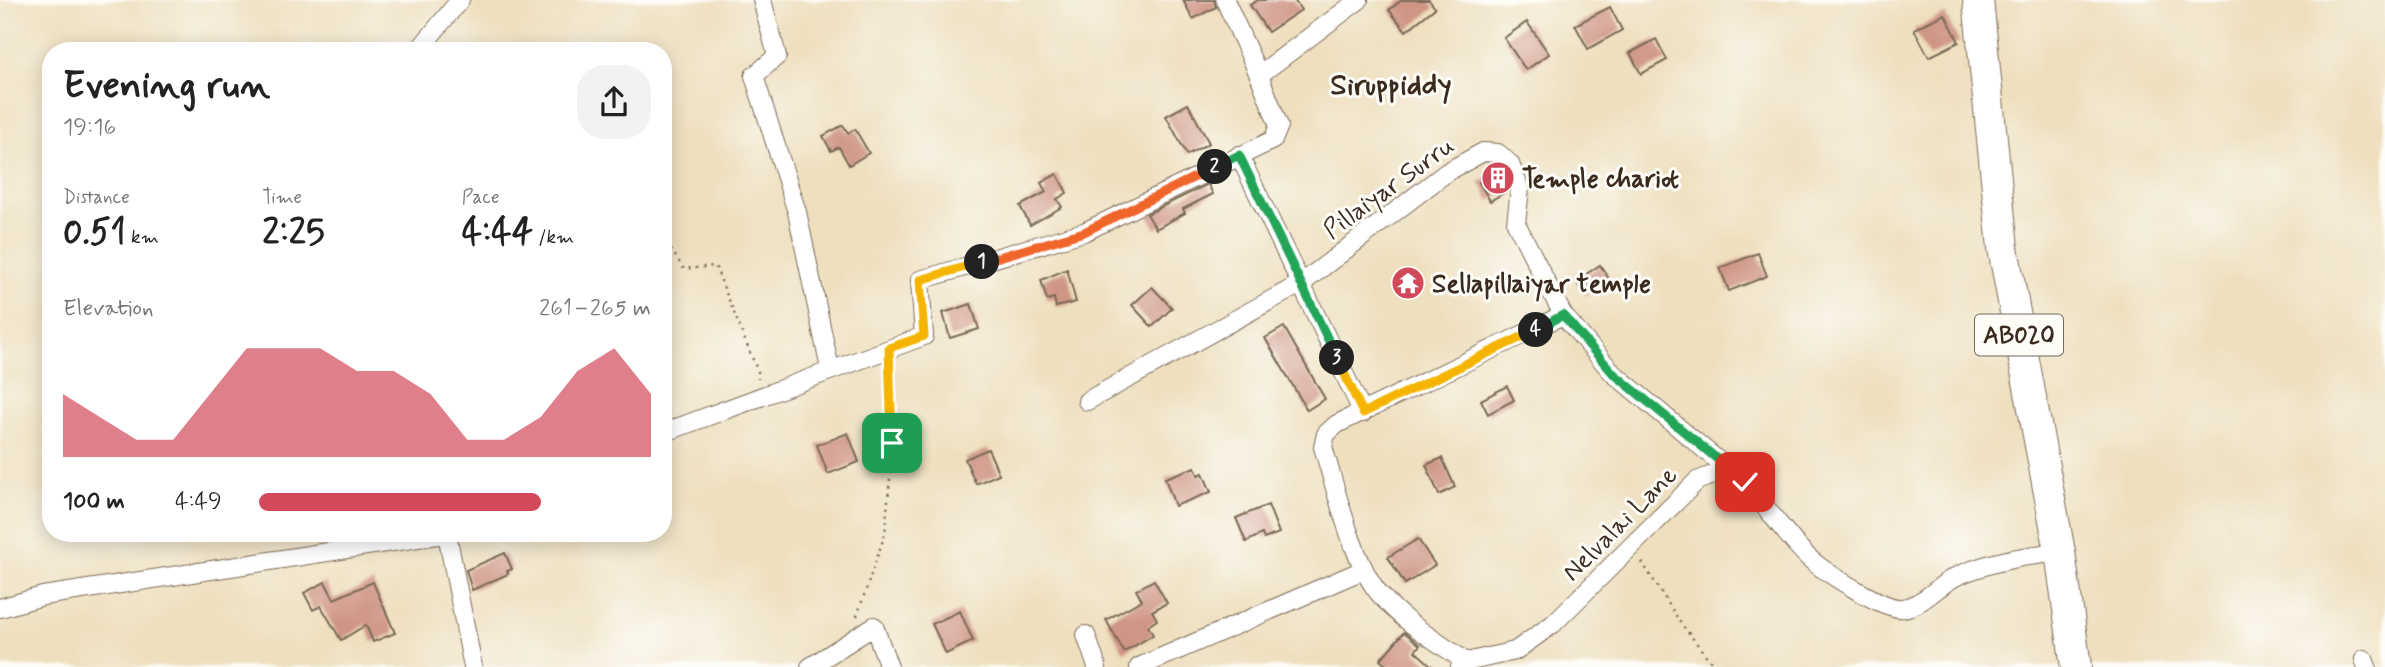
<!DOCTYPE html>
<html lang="en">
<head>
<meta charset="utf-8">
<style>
  :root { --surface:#fff; --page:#f2f2f2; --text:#222; --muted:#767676; --accent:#d1495b }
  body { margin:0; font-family:Mynerve,sans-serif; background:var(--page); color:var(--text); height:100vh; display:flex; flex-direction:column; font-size:26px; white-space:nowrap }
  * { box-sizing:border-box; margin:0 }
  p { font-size:23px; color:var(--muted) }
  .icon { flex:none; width:38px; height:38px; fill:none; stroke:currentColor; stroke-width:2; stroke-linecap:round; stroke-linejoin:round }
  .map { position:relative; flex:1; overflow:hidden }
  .panel { position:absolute; left:42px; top:42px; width:630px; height:500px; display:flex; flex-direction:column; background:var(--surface); border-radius:28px; box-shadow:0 4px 18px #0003 }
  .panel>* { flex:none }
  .pin { position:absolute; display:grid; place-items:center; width:60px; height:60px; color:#fff; margin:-30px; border-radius:14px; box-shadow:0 4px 10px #0006 }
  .km { position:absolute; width:35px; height:35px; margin:-18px; border-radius:50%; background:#222; color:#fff; font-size:19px; line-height:35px; text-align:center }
  .round { display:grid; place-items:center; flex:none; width:74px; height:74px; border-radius:28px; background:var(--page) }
  .summary { display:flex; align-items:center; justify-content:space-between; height:119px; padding:0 21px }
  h1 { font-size:38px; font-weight:800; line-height:52px }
  .figures { display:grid; grid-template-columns:repeat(3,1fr); gap:10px; height:119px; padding:7px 21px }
  .figures div { display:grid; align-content:center }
  .figures b { font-size:35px; font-weight:800 }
  .figures small { font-size:19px; font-weight:400 }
  .figures p { font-size:19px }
  .chart { height:196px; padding:14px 21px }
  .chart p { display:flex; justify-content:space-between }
  .chart svg { width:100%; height:126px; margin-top:7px; fill:var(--accent); opacity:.7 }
  ul { padding:0 21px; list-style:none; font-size:23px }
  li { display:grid; grid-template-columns:112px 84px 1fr; align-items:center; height:52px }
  li i { height:18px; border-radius:9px; background:var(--accent) }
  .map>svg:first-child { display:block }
</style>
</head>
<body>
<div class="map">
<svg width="2385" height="667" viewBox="0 0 2385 667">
  <rect width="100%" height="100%" fill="#fdfcf7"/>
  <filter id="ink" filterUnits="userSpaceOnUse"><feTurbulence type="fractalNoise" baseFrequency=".0143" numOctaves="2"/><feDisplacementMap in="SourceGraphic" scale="14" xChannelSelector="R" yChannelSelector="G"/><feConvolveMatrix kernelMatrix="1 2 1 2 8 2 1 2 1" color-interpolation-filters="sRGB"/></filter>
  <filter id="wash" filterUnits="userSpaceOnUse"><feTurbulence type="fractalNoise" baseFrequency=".00686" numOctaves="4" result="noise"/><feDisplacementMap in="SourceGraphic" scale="28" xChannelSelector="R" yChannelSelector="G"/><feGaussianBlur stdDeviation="1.57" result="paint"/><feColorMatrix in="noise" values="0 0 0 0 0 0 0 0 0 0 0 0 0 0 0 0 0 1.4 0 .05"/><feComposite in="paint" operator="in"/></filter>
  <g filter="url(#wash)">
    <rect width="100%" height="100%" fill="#eedfbe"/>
    <g id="blocks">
      <g fill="#cf9585">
        <path d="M 1183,0 L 1214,0 L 1216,7 L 1193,19 Z"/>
        <path d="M 1258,0 L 1294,0 L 1301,10 L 1268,32 L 1250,5 Z"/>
        <path d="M 1402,0 L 1429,0 L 1435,8 L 1406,31 L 1389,10 Z"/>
        <path d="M 1610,7 L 1622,30 L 1588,49 L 1575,25 Z"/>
        <path d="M 1945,14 L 1959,42 L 1929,57 L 1914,29 Z"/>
        <path d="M 1527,22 L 1549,54 L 1526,70 L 1504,38 Z"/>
        <path d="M 1656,39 L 1667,60 L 1641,74 L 1630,53 Z"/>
        <path d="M 1188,104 L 1209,143 L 1187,155 L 1166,116 Z"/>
        <path d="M 843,125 L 848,133 L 855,129 L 869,153 L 849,165 L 839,147 L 831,151 L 823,136 Z"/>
        <path d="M 1500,170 L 1508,190 L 1490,201 L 1479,182 Z"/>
        <path d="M 1057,174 L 1067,193 L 1057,199 L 1062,207 L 1030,225 L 1020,206 L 1046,192 L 1041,183 Z"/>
        <path d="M 1208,184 L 1213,194 L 1183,209 L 1185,213 L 1156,229 L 1147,214 Z"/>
        <path d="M 1758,253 L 1767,276 L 1729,291 L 1720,268 Z"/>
        <path d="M 1600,265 L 1609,279 L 1585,295 L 1576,281 Z"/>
        <path d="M 1067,269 L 1076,302 L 1056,307 L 1054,298 L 1047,300 L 1041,280 Z"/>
        <path d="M 1152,287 L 1172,308 L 1152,327 L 1132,305 Z"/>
        <path d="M 971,304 L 979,329 L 950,338 L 943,313 Z"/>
        <path d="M 1284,327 L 1325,399 L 1307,410 L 1265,338 Z"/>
        <path d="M 1507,386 L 1514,400 L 1488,414 L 1481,400 Z"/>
        <path d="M 848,433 L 859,462 L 828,474 L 817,445 Z"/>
        <path d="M 988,449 L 999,474 L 976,484 L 965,459 Z"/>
        <path d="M 1442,458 L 1455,487 L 1439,495 L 1426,465 Z"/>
        <path d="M 1195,467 L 1198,475 L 1203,473 L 1211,492 L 1175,506 L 1165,478 Z"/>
        <path d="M 1268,505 L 1279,533 L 1264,539 L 1262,534 L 1246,542 L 1236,518 Z"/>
        <path d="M 1418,539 L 1435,565 L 1405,584 L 1388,557 Z"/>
        <path d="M 505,553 L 512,569 L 507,571 L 508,574 L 472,590 L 466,570 Z"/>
        <path d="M 1154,580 L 1167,603 L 1152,611 L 1157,620 L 1148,626 L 1153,635 L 1124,652 L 1106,620 L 1142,600 L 1136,590 Z"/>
        <path d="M 325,582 L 334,599 L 373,582 L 395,633 L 373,642 L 366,625 L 341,640 L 321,606 L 313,610 L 304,593 Z"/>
        <path d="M 960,611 L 973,641 L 946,654 L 932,624 Z"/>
        <path d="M 1404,632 L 1420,645 L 1415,651 L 1433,667 L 1388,667 L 1380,660 Z"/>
      </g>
    </g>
  </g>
  <g filter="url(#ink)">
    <use href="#blocks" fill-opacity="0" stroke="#7a6956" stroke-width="2"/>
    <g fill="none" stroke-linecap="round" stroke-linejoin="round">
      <defs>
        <g id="street">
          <path d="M 762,0 L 777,56 L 754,76 L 797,212 L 830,369"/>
          <path d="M 1225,0 L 1259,75"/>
          <path d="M 418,51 L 460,0"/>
          <path d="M 1239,155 L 1363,413"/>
          <path d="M 1087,401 L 1302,283 L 1447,172 L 1483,152 L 1498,153 L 1510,164 L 1520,189 L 1516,223 L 1563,315"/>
          <path d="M 663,433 L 924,336 L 920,280 L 1084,232 L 1273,140 L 1279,126 L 1259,75 L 1359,0"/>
          <path d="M 447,534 L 473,667"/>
          <path d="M 0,608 L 43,596 L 444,534"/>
          <path d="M 1086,635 L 1097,667"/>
          <path d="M 2364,659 L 2367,667"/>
          <path d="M 1466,662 C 1437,641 1401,621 1378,592 C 1352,559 1336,489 1323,447 L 1326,434 L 1337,424 L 1563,315 L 1613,373 L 1728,469"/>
          <path d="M 810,667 L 874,626 L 889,667"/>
          <path d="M 1139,667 L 1363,570"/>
          <path d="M 1460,667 L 1466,662 L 1515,651 L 1553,624 L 1697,481 L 1728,469 C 1761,494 1780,531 1810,559 C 1825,572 1885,611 1903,608 C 1924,605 1939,584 1957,576 C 1991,561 2024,556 2060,552"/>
        </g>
        <path id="primary" d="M 1978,0 L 2003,248 L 2060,552 L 2076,667"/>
      </defs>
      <use href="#street" stroke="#7a6956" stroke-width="20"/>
      <use href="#primary" stroke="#7a6956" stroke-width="32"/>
      <g stroke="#7a6956" stroke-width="2.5" stroke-dasharray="2 5" stroke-linecap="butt">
        <path d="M 663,238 L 684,269 L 715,266 L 758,372 L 758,379"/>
        <path d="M 1642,562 L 1680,622 L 1715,667"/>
        <path d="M 857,616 L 885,534 L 893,443 L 890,365"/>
      </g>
      <use href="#street" stroke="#fff" stroke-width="18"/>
      <use href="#primary" stroke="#fff" stroke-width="30"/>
    </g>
  </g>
  <g fill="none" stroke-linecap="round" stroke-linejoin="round" filter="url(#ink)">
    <defs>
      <path id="split-1" d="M 892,443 L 889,348 L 924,336 L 920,280 L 982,262"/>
      <path id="split-2" d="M 982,262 L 1084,232 L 1215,167"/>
      <path id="split-3" d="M 1215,167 L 1239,155 L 1337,358"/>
      <path id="split-4" d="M 1337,358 L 1363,413 L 1536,330"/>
      <path id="split-5" d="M 1536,330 L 1563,315 L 1613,373 L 1745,482"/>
    </defs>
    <use href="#split-1" stroke="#fff" stroke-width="14"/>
    <use href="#split-2" stroke="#fff" stroke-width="14"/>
    <use href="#split-3" stroke="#fff" stroke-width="14"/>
    <use href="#split-4" stroke="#fff" stroke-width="14"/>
    <use href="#split-5" stroke="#fff" stroke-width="14"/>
    <use href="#split-1" stroke="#f5b400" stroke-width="9"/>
    <use href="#split-2" stroke="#f0652b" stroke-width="9"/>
    <use href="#split-3" stroke="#22a559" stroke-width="9"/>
    <use href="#split-4" stroke="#f5b400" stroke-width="9"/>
    <use href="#split-5" stroke="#22a559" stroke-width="9"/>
  </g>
  <defs>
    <symbol id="building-disc" viewBox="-11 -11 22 22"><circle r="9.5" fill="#d1495b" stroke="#fdfcf7"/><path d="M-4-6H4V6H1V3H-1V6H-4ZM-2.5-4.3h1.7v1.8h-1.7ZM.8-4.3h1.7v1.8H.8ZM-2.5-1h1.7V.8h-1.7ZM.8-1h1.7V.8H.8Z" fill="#fff"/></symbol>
    <symbol id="temple-disc" viewBox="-11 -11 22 22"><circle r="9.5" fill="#d1495b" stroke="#fdfcf7"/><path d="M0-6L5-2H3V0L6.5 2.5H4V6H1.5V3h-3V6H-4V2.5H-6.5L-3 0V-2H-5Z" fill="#fff"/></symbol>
  </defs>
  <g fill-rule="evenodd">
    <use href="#building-disc" x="1479" y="159" width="38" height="38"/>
    <use href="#temple-disc" x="1389" y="264" width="38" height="38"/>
  </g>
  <g text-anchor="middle" stroke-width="6" stroke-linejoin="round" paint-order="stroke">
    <rect fill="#fdfcf7" stroke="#75695f" stroke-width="2" x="1975" y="314.5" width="88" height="41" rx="5"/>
    <g font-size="24" font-weight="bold" fill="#3b2a1e">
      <text x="2019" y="343">AB020</text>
    </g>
    <g font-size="26" font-weight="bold" fill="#3b2a1e" stroke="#fdfcf7" text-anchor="start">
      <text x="1522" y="187">Temple chariot</text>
      <text x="1432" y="292">Sellapillaiyar temple</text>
    </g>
    <g font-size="26" fill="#3b2a1e" stroke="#fdfcf7">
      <text transform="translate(1388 187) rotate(-36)" y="9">Pillaiyar Surru</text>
      <text transform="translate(1619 523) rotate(-45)" y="9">Nelvalai Lane</text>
    </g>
    <g font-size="30" font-weight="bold" fill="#3b2a1e" stroke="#fdfcf7">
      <text x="1391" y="94">Siruppiddy</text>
    </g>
  </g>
</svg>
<div class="pin" style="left:892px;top:443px;background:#1e9e55"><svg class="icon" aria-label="arrive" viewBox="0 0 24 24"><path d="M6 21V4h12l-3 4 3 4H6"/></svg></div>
<div class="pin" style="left:1745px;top:482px;background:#d93025"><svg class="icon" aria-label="check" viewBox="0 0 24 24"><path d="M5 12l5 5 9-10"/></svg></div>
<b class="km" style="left:982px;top:262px">1</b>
<b class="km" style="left:1215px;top:167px">2</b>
<b class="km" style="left:1337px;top:358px">3</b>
<b class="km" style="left:1536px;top:330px">4</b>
<section class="panel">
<div class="summary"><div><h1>Evening run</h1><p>19:16</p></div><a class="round"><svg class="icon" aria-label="share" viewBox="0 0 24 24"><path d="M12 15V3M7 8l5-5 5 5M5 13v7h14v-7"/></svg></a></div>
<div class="figures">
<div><p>Distance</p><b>0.51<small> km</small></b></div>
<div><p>Time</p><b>2:25</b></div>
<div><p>Pace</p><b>4:44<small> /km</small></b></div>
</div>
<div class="chart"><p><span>Elevation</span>261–265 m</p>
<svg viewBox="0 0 160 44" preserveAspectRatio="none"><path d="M0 44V22L10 30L20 38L30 38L40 22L50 6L60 6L70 6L80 14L90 14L100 22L110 38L120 38L130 30L140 14L150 6L160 22V44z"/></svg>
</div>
<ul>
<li><b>100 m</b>4:49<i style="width:72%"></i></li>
</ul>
</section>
</div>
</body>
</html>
